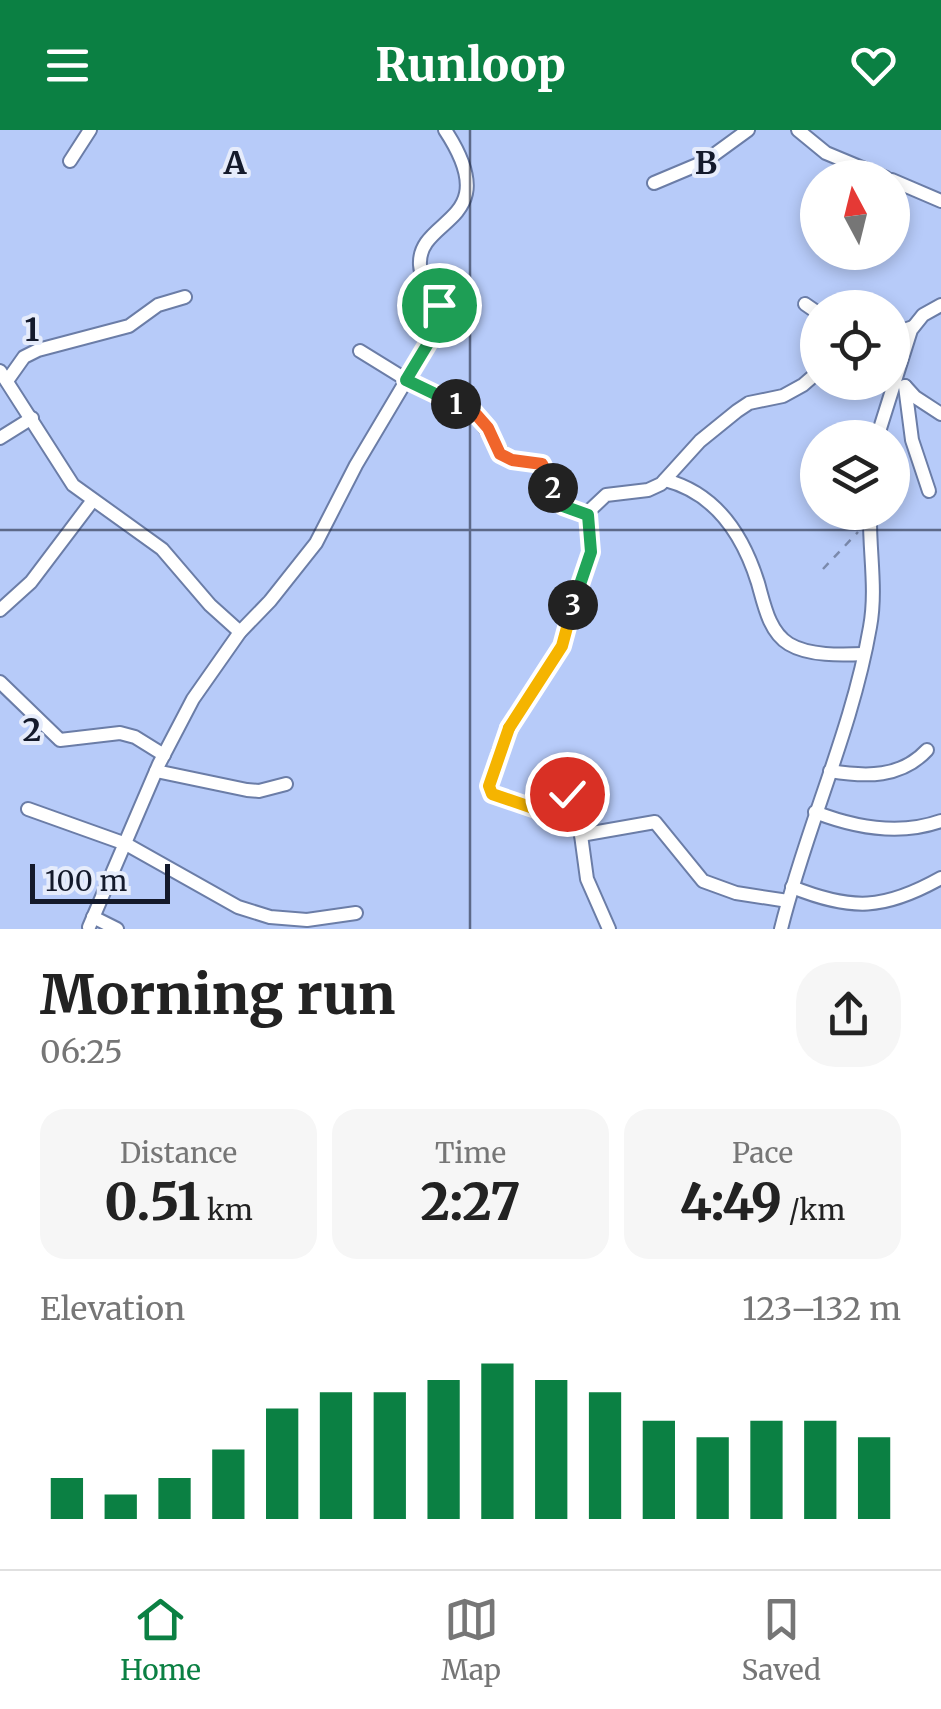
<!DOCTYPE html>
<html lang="en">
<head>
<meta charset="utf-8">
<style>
  :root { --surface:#fff; --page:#f6f6f6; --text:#222; --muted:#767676; --line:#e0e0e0; --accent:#0b8043 }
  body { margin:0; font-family:Merriweather,serif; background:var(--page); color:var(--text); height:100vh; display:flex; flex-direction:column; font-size:38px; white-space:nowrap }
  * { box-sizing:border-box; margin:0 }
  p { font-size:32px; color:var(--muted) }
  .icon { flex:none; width:55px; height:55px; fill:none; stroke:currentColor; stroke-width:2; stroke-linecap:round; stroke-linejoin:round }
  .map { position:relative; height:799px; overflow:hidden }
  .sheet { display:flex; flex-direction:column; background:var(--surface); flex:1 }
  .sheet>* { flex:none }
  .needle { width:65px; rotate:353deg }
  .tools { position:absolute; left:800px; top:30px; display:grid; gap:20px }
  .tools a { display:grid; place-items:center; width:110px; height:110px; border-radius:50%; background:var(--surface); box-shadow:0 5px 15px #0003; font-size:50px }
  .scale { position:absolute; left:30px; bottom:25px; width:140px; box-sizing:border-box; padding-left:10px; border:5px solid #141a2b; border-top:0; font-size:28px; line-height:35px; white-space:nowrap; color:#141a2b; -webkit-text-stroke:8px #e6ecfb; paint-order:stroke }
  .pin { position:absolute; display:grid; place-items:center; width:85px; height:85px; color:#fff; margin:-42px; border:5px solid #fff; border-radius:50%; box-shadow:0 2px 10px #0007 }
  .km { position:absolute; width:50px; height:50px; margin:-25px; border-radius:50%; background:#222; color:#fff; font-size:28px; line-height:50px; text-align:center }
  .round { display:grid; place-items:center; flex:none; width:105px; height:105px; border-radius:40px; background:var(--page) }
  .headline { display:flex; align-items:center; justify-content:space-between; height:170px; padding:0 40px }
  h1 { font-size:55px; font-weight:800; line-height:75px }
  .stats { display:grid; grid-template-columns:repeat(3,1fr); gap:15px; height:170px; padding:10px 40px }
  .stats div { display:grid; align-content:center; border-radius:25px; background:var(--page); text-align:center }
  .stats b { font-size:50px; font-weight:800 }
  .stats small { font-size:28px; font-weight:400 }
  .stats p { font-size:28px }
  .chart { height:280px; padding:20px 40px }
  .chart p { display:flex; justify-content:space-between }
  .chart svg { width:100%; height:180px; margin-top:10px; stroke:var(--accent); stroke-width:6 }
  header { display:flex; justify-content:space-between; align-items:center; height:130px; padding:0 40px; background:var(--accent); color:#fff; font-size:45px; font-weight:800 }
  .dock { display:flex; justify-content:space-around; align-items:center; height:140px; border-top:2px solid var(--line); background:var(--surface); font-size:28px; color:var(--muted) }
  .dock a { display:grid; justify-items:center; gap:5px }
  .dock .active { color:var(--accent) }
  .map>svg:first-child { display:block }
</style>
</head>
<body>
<header><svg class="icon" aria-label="menu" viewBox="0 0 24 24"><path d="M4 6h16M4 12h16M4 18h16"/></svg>Runloop<svg class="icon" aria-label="heart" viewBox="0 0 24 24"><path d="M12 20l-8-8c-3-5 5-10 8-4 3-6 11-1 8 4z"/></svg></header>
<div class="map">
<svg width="941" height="799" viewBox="0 0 941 799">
  <rect width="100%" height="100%" fill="#b7cbf9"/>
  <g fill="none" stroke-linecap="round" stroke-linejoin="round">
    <defs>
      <g id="minor">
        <path d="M 798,0 L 826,23 L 886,48"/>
        <path d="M 70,31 L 90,0"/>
        <path d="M 892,50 L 941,71"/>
        <path d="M 654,53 L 704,32 L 748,0"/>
        <path d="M 805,174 L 818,183"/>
        <path d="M 892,204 L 913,197"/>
        <path d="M 360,221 L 407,250 L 474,282 L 506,328 L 542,334 L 563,375 L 588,385"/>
        <path d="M 0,241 L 73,355 L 162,419 L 210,475 L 240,502"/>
        <path d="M 7,251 L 24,227 L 38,220 L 129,196 L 158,175 L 185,167"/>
        <path d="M 905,256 L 912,310 L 929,361"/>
        <path d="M 905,256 L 915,267 L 941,284"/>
        <path d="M 0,308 L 32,288"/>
        <path d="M 877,308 L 911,200 L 923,185 L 941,175"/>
        <path d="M 665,350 C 716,363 743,405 758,453 C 764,474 769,502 789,514 C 809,526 841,525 864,524"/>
        <path d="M 0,480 L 31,452 L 93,370"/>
        <path d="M 0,552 L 60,610 L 120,603 L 135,607 L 164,625"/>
        <path d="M 156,641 L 247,660 L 259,661 L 286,654"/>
        <path d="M 830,641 C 866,647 901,648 927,620"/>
        <path d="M 28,679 L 126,714 L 238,777 L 270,787 L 307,790 L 356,783"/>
        <path d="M 815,682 C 856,698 899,706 941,691"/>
        <path d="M 581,705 L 587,749 L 609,799"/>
        <path d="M 792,757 C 852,781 884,780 941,748"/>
        <path d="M 788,771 L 736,763 L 703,751 L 655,692 L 581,705 L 577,680 L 567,664 L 539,680 L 495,666 L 489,659 L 499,621 L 515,586 L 562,516 L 591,422 L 589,381 L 606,365 L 648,360 L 661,354 L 700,311 L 737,281 L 749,273 L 783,266 L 803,255 L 818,242"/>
        <path d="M 93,787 L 117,799"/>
        <path d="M 89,797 L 159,634 L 193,569 L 240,502 L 270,471 L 316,413 L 356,335 L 441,192 C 443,170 421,157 420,135 C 417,86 507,94 445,0"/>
        <path d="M 781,799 C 806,697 852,601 870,497 C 877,459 869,421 870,382"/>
      </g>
    </defs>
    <use href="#minor" stroke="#6b7da7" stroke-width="16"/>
    <path stroke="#7b8aad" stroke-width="2.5" stroke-dasharray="8 8" stroke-linecap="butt" d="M 823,439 L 858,402"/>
    <use href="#minor" stroke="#fff" stroke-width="12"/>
  </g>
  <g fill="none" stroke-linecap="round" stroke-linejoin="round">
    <defs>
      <path id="split-1" d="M 439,175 L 441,192 L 406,250 L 456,274"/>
      <path id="split-2" d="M 456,274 L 474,282 L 488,298 L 500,324 L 512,330 L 542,334 L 553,358"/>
      <path id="split-3" d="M 553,358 L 563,376 L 588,385 L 591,422 L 573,475"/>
      <path id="split-4" d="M 509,598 L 562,516 L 573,475"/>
      <path id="split-5" d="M 509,598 L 489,656 L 492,664 L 539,680 L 567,664"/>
    </defs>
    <use href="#split-1" stroke="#fff" stroke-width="20"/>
    <use href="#split-2" stroke="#fff" stroke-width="20"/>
    <use href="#split-3" stroke="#fff" stroke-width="20"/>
    <use href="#split-4" stroke="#fff" stroke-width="20"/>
    <use href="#split-5" stroke="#fff" stroke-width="20"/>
    <use href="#split-1" stroke="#22a559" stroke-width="12"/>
    <use href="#split-2" stroke="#f0652b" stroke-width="12"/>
    <use href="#split-3" stroke="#22a559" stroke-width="12"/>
    <use href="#split-4" stroke="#f5b400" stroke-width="12"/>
    <use href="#split-5" stroke="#f5b400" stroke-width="12"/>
  </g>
  <path fill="none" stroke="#141a2b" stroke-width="2.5" stroke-opacity="0.55" d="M 470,0 L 470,799M 0,400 L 941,400"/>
  <g font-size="32" text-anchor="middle" font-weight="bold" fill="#141a2b" stroke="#e6ecfb" stroke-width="8" stroke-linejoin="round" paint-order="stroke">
    <text x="235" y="44">A</text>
    <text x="706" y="44">B</text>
    <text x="32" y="211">1</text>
    <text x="32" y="611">2</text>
  </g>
</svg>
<div class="tools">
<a><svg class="needle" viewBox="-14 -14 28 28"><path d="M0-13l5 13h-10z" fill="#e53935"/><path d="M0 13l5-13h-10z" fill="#767676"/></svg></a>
<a><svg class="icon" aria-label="locate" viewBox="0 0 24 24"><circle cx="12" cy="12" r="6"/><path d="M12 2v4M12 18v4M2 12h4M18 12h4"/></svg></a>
<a><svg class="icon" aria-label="layers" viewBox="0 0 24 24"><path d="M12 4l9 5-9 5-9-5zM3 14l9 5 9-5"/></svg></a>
</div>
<div class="scale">100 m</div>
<div class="pin" style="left:439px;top:175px;background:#1e9e55"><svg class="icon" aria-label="arrive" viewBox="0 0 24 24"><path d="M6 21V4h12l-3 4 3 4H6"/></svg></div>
<div class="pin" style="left:567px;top:664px;background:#d93025"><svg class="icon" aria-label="check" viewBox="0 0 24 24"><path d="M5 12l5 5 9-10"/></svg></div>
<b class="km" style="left:456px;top:274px">1</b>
<b class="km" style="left:553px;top:358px">2</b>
<b class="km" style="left:573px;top:475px">3</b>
</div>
<section class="sheet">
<div class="headline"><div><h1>Morning run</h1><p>06:25</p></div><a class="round"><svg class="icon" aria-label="share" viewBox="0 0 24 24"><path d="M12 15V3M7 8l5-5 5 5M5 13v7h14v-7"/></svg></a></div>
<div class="stats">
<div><p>Distance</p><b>0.51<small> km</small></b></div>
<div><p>Time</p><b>2:27</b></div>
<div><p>Pace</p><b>4:49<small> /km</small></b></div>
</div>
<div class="chart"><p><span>Elevation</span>123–132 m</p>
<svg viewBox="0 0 160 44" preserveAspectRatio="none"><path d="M5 44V34M15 44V38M25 44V34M35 44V27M45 44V17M55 44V13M65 44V13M75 44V10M85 44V6M95 44V10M105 44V13M115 44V20M125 44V24M135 44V20M145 44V20M155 44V24"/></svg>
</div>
</section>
<nav class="dock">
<a class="active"><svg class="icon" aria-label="home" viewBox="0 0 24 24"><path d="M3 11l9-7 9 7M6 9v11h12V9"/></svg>Home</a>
<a><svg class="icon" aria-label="map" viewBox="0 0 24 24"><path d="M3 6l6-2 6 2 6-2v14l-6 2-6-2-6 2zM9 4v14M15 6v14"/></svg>Map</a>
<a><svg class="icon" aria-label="saved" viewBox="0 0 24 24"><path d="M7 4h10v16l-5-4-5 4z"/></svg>Saved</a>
</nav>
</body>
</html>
